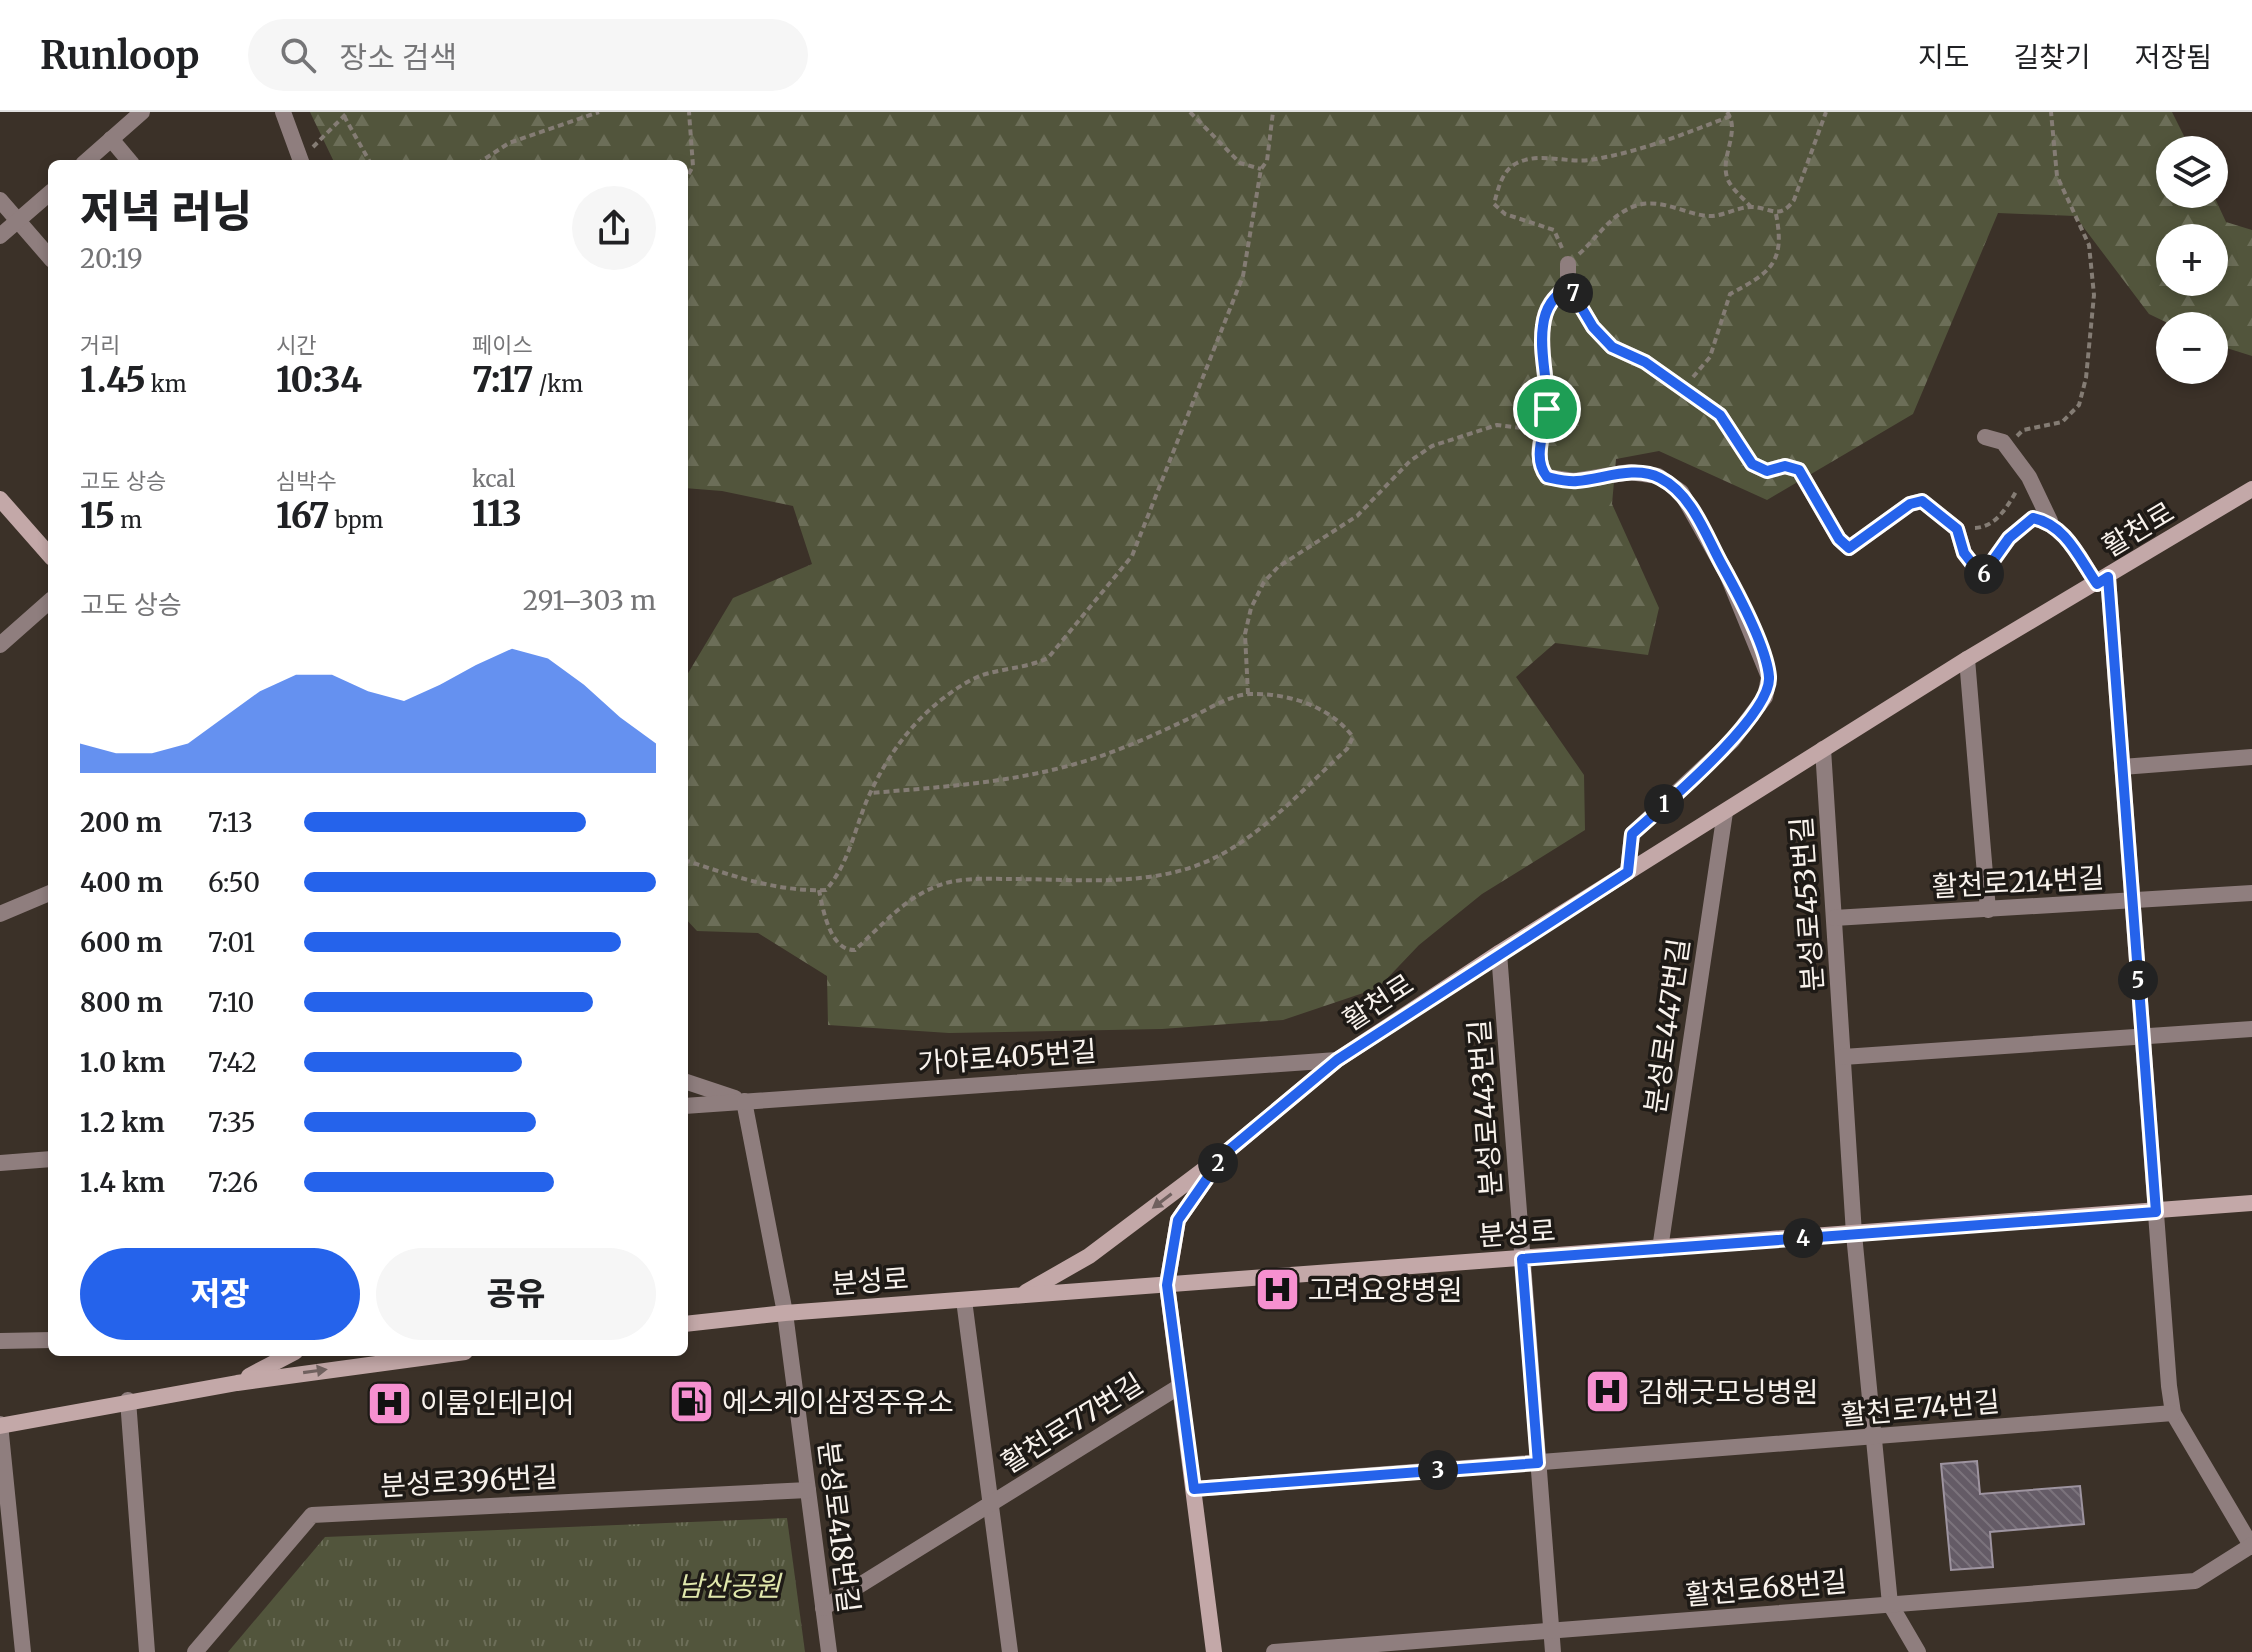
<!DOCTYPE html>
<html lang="ko">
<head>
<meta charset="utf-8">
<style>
  :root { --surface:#fff; --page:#f6f6f6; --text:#202124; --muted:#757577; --line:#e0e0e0; --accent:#2563eb }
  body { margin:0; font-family:Merriweather,"Noto Sans KR",serif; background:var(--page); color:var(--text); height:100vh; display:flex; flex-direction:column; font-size:30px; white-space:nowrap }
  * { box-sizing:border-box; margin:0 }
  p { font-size:26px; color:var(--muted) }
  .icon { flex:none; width:44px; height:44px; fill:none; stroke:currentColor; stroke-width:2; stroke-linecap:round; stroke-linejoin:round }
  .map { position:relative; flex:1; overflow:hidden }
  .side { position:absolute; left:48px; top:48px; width:640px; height:1196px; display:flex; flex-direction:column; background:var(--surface); border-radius:12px; box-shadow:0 4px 12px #0003 }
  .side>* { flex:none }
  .fabs { position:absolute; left:2156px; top:24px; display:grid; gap:16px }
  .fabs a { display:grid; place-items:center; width:72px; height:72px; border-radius:50%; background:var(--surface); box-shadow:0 4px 12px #0003; font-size:40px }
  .pin { position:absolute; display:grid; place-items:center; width:68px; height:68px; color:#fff; margin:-34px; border:4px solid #fff; border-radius:50%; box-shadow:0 2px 8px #0007 }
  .km { position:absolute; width:40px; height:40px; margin:-20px; border-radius:50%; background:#222; color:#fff; font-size:22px; line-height:40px; text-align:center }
  .round { display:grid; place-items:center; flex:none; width:84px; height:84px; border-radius:42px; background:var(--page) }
  .head { display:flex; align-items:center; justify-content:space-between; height:136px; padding:0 32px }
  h1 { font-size:44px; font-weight:800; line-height:60px }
  .figures { display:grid; grid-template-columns:repeat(3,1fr); gap:12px; height:136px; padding:8px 32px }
  .figures div { display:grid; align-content:center }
  .figures b { font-size:34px; font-weight:800 }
  .figures small { font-size:22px; font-weight:400 }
  .figures p { font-size:22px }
  .chart { height:224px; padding:16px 32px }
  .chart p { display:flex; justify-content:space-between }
  .chart svg { width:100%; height:144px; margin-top:8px; fill:var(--accent); opacity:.7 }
  .cta { display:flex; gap:16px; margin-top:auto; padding:16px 32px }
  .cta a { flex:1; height:92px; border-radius:48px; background:var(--accent); color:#fff; font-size:32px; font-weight:800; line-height:92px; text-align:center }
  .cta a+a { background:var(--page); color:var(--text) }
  ul { padding:0 32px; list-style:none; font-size:26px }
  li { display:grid; grid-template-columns:128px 96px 1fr; align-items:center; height:60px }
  li i { height:20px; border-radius:10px; background:var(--accent) }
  header { display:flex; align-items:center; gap:48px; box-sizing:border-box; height:112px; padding:0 40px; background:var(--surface); border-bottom:2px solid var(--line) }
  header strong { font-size:38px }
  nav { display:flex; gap:44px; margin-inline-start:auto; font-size:28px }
  .search { width:560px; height:72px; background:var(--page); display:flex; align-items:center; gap:20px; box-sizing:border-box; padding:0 28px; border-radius:44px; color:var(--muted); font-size:30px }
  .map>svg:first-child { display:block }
</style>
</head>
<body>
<header>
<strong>Runloop</strong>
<div class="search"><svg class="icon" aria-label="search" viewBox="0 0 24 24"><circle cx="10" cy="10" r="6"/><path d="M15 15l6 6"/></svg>장소 검색</div>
<nav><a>지도</a><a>길찾기</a><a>저장됨</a></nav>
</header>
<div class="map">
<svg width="2252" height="1540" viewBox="0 0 2252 1540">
  <defs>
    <pattern id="forest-firs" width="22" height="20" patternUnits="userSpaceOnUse" patternTransform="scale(2)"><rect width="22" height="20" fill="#52553c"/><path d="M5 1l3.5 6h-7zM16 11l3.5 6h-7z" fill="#6c6e58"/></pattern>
    <pattern id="park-tufts" width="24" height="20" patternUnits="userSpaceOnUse" patternTransform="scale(2)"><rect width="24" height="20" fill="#52553c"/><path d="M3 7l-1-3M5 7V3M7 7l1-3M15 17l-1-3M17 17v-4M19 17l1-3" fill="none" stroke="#6c6e58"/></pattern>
    <pattern id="building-back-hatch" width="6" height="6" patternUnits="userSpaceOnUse" patternTransform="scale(2)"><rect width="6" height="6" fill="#645b66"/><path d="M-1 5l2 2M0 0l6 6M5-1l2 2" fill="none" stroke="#7b737c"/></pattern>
  </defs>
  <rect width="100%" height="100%" fill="#3b3128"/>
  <path fill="url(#forest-firs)" fill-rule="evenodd" d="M 310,0 L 2172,0 L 2191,38 L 2170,38 L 2170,82 L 2213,82 L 2226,110 L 2252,118 L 2252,244 L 2214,232 L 2214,214 L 2174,214 L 2149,202 L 2075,104 L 1998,101 L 1913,302 L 1767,388 L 1659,339 L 1616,347 L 1612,392 L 1659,496 L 1648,543 L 1555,531 L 1516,565 L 1584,663 L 1585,718 L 1482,782 L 1419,833 L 1378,876 L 1283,908 L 1162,917 L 949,921 L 828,913 L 827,864 L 758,821 L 697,819 L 684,805 L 684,568 L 733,486 L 812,452 L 793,394 L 722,379 L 684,376 L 684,52 L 335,52 ZM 2170,126 L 2214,126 L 2214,170 L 2170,170 Z"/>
  <path fill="url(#park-tufts)" d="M 787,1406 L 805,1540 L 228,1540 L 325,1425 Z"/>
  <path fill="url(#building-back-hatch)" stroke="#9e94a0" stroke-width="2" d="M 1977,1349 L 1980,1382 L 2080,1374 L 2084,1412 L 1990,1420 L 1993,1455 L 1951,1458 L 1941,1352 Z"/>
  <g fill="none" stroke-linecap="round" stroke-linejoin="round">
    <g stroke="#847c74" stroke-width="4" stroke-dasharray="6 4" stroke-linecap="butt">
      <path d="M 1190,0 L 1240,51 L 1261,57"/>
      <path d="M 1727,0 C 1742,20 1717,48 1729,70 C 1734,79 1744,87 1751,95"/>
      <path d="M 344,4 L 371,52"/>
      <path d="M 313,35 L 348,0"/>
      <path d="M 477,52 L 509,31 L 599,0"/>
      <path d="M 684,71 L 693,54 L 689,0"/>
      <path d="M 1562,136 L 1554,118 L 1505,102 L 1494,92 C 1498,77 1502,58 1517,51 C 1539,40 1566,51 1590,48 C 1640,40 1684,22 1731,4"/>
      <path d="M 1579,142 C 1598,125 1610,103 1635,94 C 1660,85 1684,102 1708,104 C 1722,105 1737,95 1751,95 C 1771,95 1779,109 1794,88 L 1826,0"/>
      <path d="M 1693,265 L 1710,245 L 1730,182 C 1769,161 1786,152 1776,102"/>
      <path d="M 2017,324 L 2023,318 L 2062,310 L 2079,293 L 2086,266 L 2094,183 L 2089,133 L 2057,64 L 2051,0"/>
      <path d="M 1975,416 C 1996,415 2007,395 2017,378"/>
      <path d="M 1248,582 L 1245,522 L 1251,496 L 1264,470 L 1278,455 L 1357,404 L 1410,349 L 1432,334 L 1497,313 L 1528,317"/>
      <path d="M 684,748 C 731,763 776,780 826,778 C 849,751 854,719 867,688 C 889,638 922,595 971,568 C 993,556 1023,558 1048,546 L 1132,444 L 1243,164 L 1261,57 L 1267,49 L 1273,0"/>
      <path d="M 819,778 C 823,798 830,839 855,838 C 880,815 905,786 937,774 C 959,765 987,767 1010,767 C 1075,767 1149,776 1210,748 C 1261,725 1306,674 1347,637 L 1353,625 C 1330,594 1288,581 1250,582 C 1229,583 1207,598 1188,607 C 1152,624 1115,641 1075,652 C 1009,671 940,675 871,681"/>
    </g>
    <g stroke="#8f7e7e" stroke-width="16">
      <path d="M 283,0 L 302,52"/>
      <path d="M 111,27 L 132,52"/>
      <path d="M 83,52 L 142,0"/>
      <path d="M 0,88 L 52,148"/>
      <path d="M 0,124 L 52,79"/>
      <path d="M 1568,152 L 1568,173 L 1593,215 L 1612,235 L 1645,250 L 1720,303 L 1752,352 L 1767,359 L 1785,354 L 1799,358 L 1839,427 L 1849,436 L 1910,392 L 1922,389 L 1957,417 L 1964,441 L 1982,464 L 2009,426 L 2033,406 C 2066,413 2079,446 2097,472"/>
      <path d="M 1568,173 C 1554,185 1545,194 1543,214 C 1539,240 1548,268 1547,294 C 1545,318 1531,344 1547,365 L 1574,369 L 1630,360 L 1658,364 L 1681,380 L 1727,462 L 1769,565 L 1765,585 L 1732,629 L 1632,722 L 1628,760"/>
      <path d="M 1985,325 L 2003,330 L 2029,365 L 2050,409"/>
      <path d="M 2108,465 L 2169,1274 L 2173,1301 L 2252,1435"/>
      <path d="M 0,533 L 52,487"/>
      <path d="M 1967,547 L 1988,798"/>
      <path d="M 1823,637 L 1854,1122 L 1890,1492 L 1918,1540"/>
      <path d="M 2122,655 L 2252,645"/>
      <path d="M 0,802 L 52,780"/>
      <path d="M 1834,806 L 2252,781"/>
      <path d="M 1499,841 L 1553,1540"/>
      <path d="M 1843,945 L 2252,917"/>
      <path d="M 684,969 L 735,986"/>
      <path d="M 744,989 L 785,1201 L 829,1540"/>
      <path d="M 684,994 L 1337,948"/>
      <path d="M 0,1051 L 52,1047"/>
      <path d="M 1660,1137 L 1725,700"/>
      <path d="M 964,1188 L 1010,1540"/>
      <path d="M 0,1229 L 52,1228"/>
      <path d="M 128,1288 L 147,1540"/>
      <path d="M 0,1312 L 23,1540"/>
      <path d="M 1194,1377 L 2173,1301"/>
      <path d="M 823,1496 L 1180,1274"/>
      <path d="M 195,1540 L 312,1403 L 808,1378"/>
      <path d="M 1274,1540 L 2195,1469 L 2252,1433"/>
    </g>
    <g stroke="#c3a8a8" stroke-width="16">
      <path d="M 0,387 L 52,446"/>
      <path d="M 1026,1180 L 1089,1144 L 1210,1053"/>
      <path d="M 684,1212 L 785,1201 L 2252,1091"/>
      <path d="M 249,1264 L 295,1240"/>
      <path d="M 0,1314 L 237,1271 L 465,1240"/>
      <path d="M 1214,1540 L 1167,1173 L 1178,1108 L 1224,1042 L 1337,948 L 1499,841 L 1967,547 L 2252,377"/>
    </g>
  </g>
  <defs><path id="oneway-solid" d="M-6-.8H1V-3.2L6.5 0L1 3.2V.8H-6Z" transform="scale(2)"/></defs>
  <g fill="#70615f">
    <use href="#oneway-solid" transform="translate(1162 1089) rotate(143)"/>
    <use href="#oneway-solid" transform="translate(315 1259) rotate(-8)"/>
  </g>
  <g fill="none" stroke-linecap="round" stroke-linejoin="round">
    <defs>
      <path id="route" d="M 1568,173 L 1593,215 L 1612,235 L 1645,250 L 1720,303 L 1752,352 L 1767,359 L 1785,354 L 1799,358 L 1839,427 L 1849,436 L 1910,392 L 1922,389 L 1957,417 L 1964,441 L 1982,464 L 2009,426 L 2033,406 C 2066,413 2079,446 2097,472 L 2108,465 L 2156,1100 L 1522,1147 L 1538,1351 L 1194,1377 L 1167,1173 L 1178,1108 L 1224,1042 L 1337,948 L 1628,760 L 1632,722 C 1662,695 1772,603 1769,565 C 1767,535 1737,480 1722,453 C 1706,424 1692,382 1660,366 C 1635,353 1603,367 1577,369 C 1567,370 1556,367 1547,365 C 1531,345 1546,318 1547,295 C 1548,268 1539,240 1543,214 C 1545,195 1554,185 1568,173 Z"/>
    </defs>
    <use href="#route" stroke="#fff" stroke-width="16"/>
    <use href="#route" stroke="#2563eb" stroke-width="10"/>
  </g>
  <defs>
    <symbol id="hospital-square" viewBox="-11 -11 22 22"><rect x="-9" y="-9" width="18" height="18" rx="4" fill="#f690d0" stroke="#1e1a16"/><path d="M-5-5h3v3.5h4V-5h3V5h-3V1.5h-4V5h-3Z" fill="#111"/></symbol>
    <symbol id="fuel-square" viewBox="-11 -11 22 22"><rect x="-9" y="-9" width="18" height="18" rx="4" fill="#f690d0" stroke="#1e1a16"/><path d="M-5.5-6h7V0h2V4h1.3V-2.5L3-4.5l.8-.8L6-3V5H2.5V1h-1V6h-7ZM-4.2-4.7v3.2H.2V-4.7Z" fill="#111"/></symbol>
  </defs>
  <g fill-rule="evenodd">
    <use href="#hospital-square" x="1252" y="1152" width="51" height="51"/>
    <use href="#hospital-square" x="1582" y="1254" width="51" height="51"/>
    <use href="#fuel-square" x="666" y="1264" width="51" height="51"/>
    <use href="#hospital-square" x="364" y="1266" width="51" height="51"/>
  </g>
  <g text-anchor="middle" stroke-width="7" stroke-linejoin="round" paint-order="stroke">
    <g font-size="28" fill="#f8f2ec" stroke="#1e1a16">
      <text transform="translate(2138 417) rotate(-31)" y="10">활천로</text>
      <text transform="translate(2018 770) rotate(-3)" y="10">활천로214번길</text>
      <text transform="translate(1807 792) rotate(-94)" y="10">분성로453번길</text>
      <text transform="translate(1378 890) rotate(-33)" y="10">활천로</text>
      <text transform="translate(1667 914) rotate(-82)" y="10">분성로447번길</text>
      <text transform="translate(1007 945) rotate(-4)" y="10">가야로405번길</text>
      <text transform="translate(1485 996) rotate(-94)" y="10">분성로443번길</text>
      <text transform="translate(1517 1121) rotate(-4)" y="10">분성로</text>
      <text transform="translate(870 1169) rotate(-4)" y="10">분성로</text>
      <text transform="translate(1920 1296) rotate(-5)" y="10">활천로74번길</text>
      <text transform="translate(1072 1311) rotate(-32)" y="10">활천로77번길</text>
      <text transform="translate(469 1369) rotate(-3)" y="10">분성로396번길</text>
      <text transform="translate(839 1415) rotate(83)" y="10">분성로418번길</text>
      <text transform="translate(1766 1476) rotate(-5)" y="10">활천로68번길</text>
    </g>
    <g font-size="28" fill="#f8f2ec" stroke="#1e1a16" text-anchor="start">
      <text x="1308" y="1188">고려요양병원</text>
      <text x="1638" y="1290">김해굿모닝병원</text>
      <text x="722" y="1300">에스케이삼정주유소</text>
      <text x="420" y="1301">이룸인테리어</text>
    </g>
    <g font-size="28" font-style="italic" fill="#e0e7ac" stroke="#1e1a16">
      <text x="729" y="1484">남산공원</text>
    </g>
  </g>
</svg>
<div class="fabs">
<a><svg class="icon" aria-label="layers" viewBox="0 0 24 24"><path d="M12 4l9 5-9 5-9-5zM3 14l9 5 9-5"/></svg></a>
<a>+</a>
<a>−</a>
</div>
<div class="pin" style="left:1547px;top:297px;background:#1e9e55"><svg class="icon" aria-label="arrive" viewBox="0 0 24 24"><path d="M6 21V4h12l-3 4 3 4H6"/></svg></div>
<b class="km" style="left:1664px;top:692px">1</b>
<b class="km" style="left:1218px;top:1051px">2</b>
<b class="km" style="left:1438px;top:1358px">3</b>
<b class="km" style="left:1803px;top:1126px">4</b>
<b class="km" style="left:2138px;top:868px">5</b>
<b class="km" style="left:1984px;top:462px">6</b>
<b class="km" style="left:1573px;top:181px">7</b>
<section class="side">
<div class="head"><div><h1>저녁 러닝</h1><p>20:19</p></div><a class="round"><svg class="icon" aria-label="share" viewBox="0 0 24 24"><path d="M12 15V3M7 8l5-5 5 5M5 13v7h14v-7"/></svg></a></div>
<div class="figures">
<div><p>거리</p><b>1.45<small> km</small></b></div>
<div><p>시간</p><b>10:34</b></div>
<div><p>페이스</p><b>7:17<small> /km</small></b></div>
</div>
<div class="figures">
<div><p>고도 상승</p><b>15<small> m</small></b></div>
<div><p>심박수</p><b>167<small> bpm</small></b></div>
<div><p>kcal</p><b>113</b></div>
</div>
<div class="chart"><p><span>고도 상승</span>291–303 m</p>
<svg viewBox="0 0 160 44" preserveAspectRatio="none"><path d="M0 44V35L10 38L20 38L30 35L40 27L50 19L60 14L70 14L80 19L90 22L100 17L110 11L120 6L130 9L140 17L150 27L160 35V44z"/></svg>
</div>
<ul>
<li><b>200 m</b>7:13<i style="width:80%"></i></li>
<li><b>400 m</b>6:50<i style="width:100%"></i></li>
<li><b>600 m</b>7:01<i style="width:90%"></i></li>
<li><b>800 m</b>7:10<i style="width:82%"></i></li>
<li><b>1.0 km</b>7:42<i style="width:62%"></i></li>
<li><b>1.2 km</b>7:35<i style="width:66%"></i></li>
<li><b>1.4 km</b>7:26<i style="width:71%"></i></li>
</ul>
<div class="cta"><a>저장</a><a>공유</a></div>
</section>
</div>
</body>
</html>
